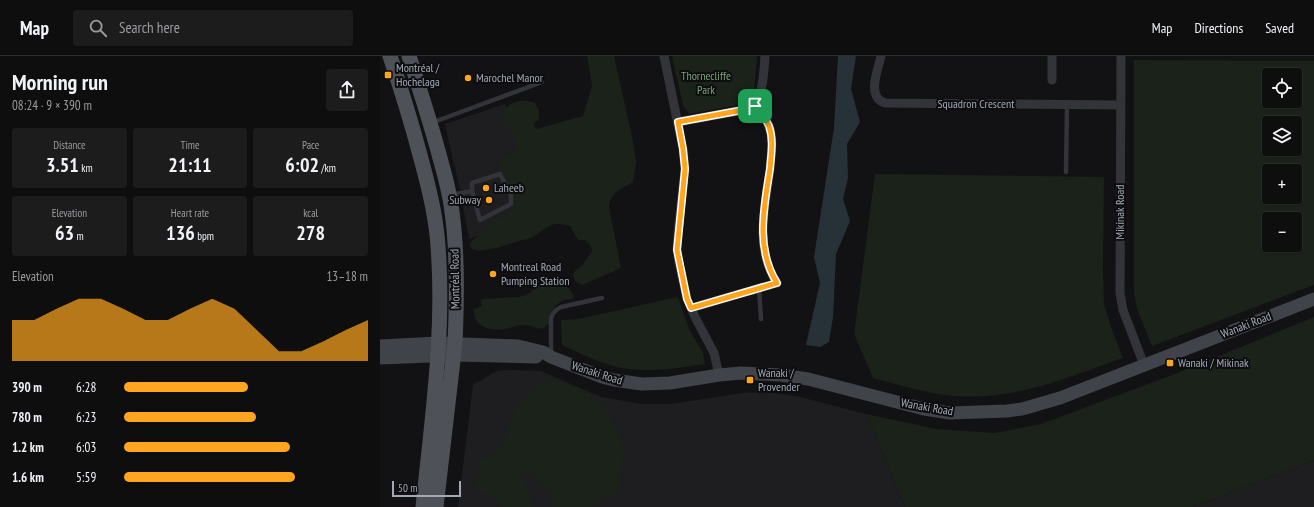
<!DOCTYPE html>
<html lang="en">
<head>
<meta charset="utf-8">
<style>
  :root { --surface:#0e0e0f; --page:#1c1c1d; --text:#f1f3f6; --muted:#9b9c9e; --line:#2e2e2f; --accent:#ffa51f }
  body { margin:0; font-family:"PT Sans Narrow",sans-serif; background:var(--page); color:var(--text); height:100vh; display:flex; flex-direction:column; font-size:15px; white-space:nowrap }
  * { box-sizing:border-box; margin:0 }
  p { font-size:13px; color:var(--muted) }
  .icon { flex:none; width:22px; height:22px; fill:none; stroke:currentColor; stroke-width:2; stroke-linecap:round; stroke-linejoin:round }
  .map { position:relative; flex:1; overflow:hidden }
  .sheet { display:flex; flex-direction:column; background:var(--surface); width:380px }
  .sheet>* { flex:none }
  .tools { position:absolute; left:882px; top:12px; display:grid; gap:8px }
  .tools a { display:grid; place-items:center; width:40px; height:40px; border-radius:4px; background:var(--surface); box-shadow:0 1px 3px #0004,0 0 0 1px var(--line); font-size:20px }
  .scale { position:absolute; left:12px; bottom:10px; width:69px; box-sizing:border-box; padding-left:4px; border:2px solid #a2a9b6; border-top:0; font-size:11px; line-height:14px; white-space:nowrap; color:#a2a9b6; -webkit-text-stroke:3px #0d0d0f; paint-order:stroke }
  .pin { position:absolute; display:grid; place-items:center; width:34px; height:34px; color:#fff; margin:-17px; border-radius:8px; box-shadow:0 2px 6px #0006 }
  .round { display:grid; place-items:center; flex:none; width:42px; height:42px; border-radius:4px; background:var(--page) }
  .head { display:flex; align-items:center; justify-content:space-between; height:68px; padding:0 12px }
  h1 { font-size:22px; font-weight:600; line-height:30px }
  .stats { display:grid; grid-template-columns:repeat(3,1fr); gap:6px; height:68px; padding:4px 12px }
  .stats div { display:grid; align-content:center; border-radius:4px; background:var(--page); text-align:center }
  .stats b { font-size:20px; font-weight:600 }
  .stats small { font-size:11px; font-weight:400 }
  .stats p { font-size:11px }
  .chart { height:112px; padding:8px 12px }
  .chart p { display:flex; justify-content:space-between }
  .chart svg { width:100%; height:72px; margin-top:4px; fill:var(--accent); opacity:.7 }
  ul { padding:0 12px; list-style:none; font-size:13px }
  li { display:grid; grid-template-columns:64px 48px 1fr; align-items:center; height:30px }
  li i { height:10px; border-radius:5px; background:var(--accent) }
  header { display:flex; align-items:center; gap:24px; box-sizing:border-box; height:56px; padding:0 20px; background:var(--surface); border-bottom:1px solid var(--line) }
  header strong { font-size:19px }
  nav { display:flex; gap:22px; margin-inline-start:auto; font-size:14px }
  .search { width:280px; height:36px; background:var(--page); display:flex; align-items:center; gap:10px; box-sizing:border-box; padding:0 14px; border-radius:4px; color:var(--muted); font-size:15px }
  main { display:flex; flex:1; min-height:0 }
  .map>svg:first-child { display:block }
</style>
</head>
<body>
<header>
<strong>Map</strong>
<div class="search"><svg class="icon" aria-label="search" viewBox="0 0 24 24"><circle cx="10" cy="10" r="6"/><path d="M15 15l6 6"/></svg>Search here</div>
<nav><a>Map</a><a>Directions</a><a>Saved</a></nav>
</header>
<main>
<section class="sheet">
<div class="head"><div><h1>Morning run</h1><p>08:24 · 9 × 390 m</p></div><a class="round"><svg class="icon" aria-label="share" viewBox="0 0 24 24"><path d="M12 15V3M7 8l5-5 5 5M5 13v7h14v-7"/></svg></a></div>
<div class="stats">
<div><p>Distance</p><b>3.51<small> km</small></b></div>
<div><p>Time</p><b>21:11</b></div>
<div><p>Pace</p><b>6:02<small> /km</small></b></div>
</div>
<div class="stats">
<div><p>Elevation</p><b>63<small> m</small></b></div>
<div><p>Heart rate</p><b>136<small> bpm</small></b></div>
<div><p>kcal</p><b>278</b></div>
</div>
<div class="chart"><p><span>Elevation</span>13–18 m</p>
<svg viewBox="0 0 160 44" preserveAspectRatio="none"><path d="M0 44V19L10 19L20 12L30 6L40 6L50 12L60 19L70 19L80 12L90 6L100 12L110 25L120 38L130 38L140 32L150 25L160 19V44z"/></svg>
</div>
<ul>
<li><b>390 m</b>6:28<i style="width:51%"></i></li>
<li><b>780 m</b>6:23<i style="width:54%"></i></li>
<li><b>1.2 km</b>6:03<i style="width:68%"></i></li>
<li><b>1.6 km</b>5:59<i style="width:70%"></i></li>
</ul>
</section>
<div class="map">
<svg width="934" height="451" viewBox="0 0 934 451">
  <rect width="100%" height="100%" fill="#121214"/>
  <g fill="#1e1e21">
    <path d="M 125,48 L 139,93 L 141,164 L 89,183 L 80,134 L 65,68 Z"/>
    <path d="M 125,314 L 161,315 L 221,341 L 262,348 L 291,348 L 362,337 L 389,336 L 420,341 L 486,358 L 525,451 L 78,451 L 93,328 L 101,325 L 111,318 L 117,315 Z"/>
    <path d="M 934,404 L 934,451 L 814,451 Z"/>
  </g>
  <g fill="#1a221a" fill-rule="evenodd">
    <path d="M 207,0 L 234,0 L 252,80 L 256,106 L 253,126 C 241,133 231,136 229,151 L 241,212 L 202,229 L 195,225 C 191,212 198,215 204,207 C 207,203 208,199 212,196 L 211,190 L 205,184 L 198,184 L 190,170 C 185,169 180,167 175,168 C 166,170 159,178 151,182 C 146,184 141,184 136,186 C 130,188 91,202 90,189 C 90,187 92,185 93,184 C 96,181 100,179 103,176 C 106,172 108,167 113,164 C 114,163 117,164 119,163 C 126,160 131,155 133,148 C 126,136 109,115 123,103 C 127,99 132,97 136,93 C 135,87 134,80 131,75 C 129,73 127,72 126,70 C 120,61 123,51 133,47 C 141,44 147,44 155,47 L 159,54 L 159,63 L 155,66 L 154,70 L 156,73 L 203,60 L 212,30 Z"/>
    <path d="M 292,0 L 377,0 L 374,36 L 364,48 L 309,58 L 303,49 Z"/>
    <path d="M 754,4 L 934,5 L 934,229 L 772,290 L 757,253 L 754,237 ZM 889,19 L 915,19 L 915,45 L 889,45 ZM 889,67 L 915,67 L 915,93 L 889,93 ZM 889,115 L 915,115 L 915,141 L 889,141 ZM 889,163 L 915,163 L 915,189 L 889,189 Z"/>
    <path d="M 495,118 L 724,121 L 723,214 L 724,248 L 731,271 L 743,302 C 686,322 634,345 573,340 C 545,337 519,329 493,322 L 474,278 Z"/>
    <path d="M 158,221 C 170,221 191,228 194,241 L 192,243 C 180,243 176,249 170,258 L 171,265 C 157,280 157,268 143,269 C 137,269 131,272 125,273 C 110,275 93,271 94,253 L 102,250 L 101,246 L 102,243 L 139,241 L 146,239 L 151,236 L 154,226 Z"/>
    <path d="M 298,241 L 309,273 L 323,297 L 325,308 C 298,312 270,317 242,312 C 222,308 201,298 182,289 L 181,264 L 199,263 Z"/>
    <path d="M 934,261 L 934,404 L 814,451 L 525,451 L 486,358 L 556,373 L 614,377 L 661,368 L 795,318 Z"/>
    <path d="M 174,322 L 209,337 L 231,360 L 244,392 L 239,431 L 234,439 L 216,446 L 213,451 L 172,451 L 170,437 L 150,417 L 141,417 L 155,451 L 121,451 L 120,446 L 96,433 L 99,405 L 123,391 L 129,364 L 145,341 L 158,329 Z"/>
  </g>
  <path fill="#273238" d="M 458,0 L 476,0 L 471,33 L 480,66 L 467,88 L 468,122 L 463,143 L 470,165 L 456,198 L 453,261 L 449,286 L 440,291 L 426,289 L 440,227 L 434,201 L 454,72 Z"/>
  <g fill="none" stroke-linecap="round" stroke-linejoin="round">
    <g stroke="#333439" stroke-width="4.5">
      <path d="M 51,67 L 162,26"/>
      <path d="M 686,116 L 687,49"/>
      <path d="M 71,139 L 92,135 L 100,164 L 131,148 L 131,139 L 120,118 L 92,127 L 92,135"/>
      <path d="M 379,232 L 381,263"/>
      <path d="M 171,299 L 171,263 C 172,257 175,254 181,251 L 222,242"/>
    </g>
    <g stroke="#333439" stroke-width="9">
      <path d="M 284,0 L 303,93 L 305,113 L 298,177 L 297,193 L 299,207 L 307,243 L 316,263 L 334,297 L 339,319"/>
      <path d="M 501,0 C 498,14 486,41 505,47 L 740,49"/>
      <path d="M 672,0 L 672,24"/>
      <path d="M 741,0 L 740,237 L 743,254 L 764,309"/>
      <path d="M 298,66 L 363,54 L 375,50 C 383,36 384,16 385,0"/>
      <path d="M 311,252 L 397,227 C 374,193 385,151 390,113 C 391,99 394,84 389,70 C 386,63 380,56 375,50"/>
    </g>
    <g stroke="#404349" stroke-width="13">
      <path d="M 0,290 L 58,287 L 138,290 L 163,296 L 171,301 L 222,321 L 234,324 L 262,328 L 290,327 L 339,319 L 361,317 L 401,319 L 428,323 L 544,353 L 570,357 L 627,355 L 642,353 L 680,342 L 934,243"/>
      <path d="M 0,302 L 74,299 L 156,301"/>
    </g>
    <g stroke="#4e5158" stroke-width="15">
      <path d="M 10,0 C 21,33 31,65 40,99 C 47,125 54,151 57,179 C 66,269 52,361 43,451"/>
      <path d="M 29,0 C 40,34 51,68 60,102 C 65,120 70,137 72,156 C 78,199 77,244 75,287 L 56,451"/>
    </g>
  </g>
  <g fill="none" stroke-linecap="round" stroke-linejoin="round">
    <defs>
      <path id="route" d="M 375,50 C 380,56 386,63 389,70 C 394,84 391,99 390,113 C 384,151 375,192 397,227 L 311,252 L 307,243 L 297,194 L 305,113 L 303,93 L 298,66 L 363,54 Z"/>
    </defs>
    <use href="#route" stroke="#fff" stroke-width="8"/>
    <use href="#route" stroke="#ffa51f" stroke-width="5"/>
  </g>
  <g fill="#ffa51f" stroke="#0d0d0f" stroke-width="1.5">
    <rect x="4" y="15" width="8" height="8" rx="2"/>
    <circle cx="88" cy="22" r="4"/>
    <circle cx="106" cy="132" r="4"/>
    <circle cx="109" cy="144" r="4"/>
    <circle cx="113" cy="218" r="4"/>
    <rect x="786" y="303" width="8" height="8" rx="2"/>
    <rect x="366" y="320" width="8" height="8" rx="2"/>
  </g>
  <g text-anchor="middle" stroke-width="4" stroke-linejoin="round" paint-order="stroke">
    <g font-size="12" fill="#a2a9b6" stroke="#0d0d0f" text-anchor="start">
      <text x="16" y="16">Montréal /<tspan x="16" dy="14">Hochelaga</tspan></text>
      <text x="96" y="26">Marochel Manor</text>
      <text x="114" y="136">Laheeb</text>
      <text x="101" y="148" text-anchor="end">Subway</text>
      <text x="121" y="215">Montreal Road<tspan x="121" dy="14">Pumping Station</tspan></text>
      <text x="798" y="311">Wanaki / Mikinak</text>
      <text x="378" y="321">Wanaki /<tspan x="378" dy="14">Provender</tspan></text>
    </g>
    <g font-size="12" fill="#77a377" stroke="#0d0d0f">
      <text x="326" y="24">Thornecliffe<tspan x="326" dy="14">Park</tspan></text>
    </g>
    <g font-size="12" fill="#a2a9b6" stroke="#0d0d0f">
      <text x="596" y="52">Squadron Crescent</text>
      <text transform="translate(740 156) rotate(-90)" y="4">Mikinak Road</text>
      <text transform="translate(75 223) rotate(-91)" y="4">Montréal Road</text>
      <text transform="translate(866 269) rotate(-21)" y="4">Wanaki Road</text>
      <text transform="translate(217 317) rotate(18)" y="4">Wanaki Road</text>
      <text transform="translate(547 351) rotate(10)" y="4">Wanaki Road</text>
    </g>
  </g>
</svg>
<div class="tools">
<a><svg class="icon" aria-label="locate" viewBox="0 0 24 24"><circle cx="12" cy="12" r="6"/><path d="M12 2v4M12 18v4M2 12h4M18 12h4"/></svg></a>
<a><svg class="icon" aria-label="layers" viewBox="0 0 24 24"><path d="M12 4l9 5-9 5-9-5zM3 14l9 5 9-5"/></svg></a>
<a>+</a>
<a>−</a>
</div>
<div class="scale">50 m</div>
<div class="pin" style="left:375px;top:50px;background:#1e9e55"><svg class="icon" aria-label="arrive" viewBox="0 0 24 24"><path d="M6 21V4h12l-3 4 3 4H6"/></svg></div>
</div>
</main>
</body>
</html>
